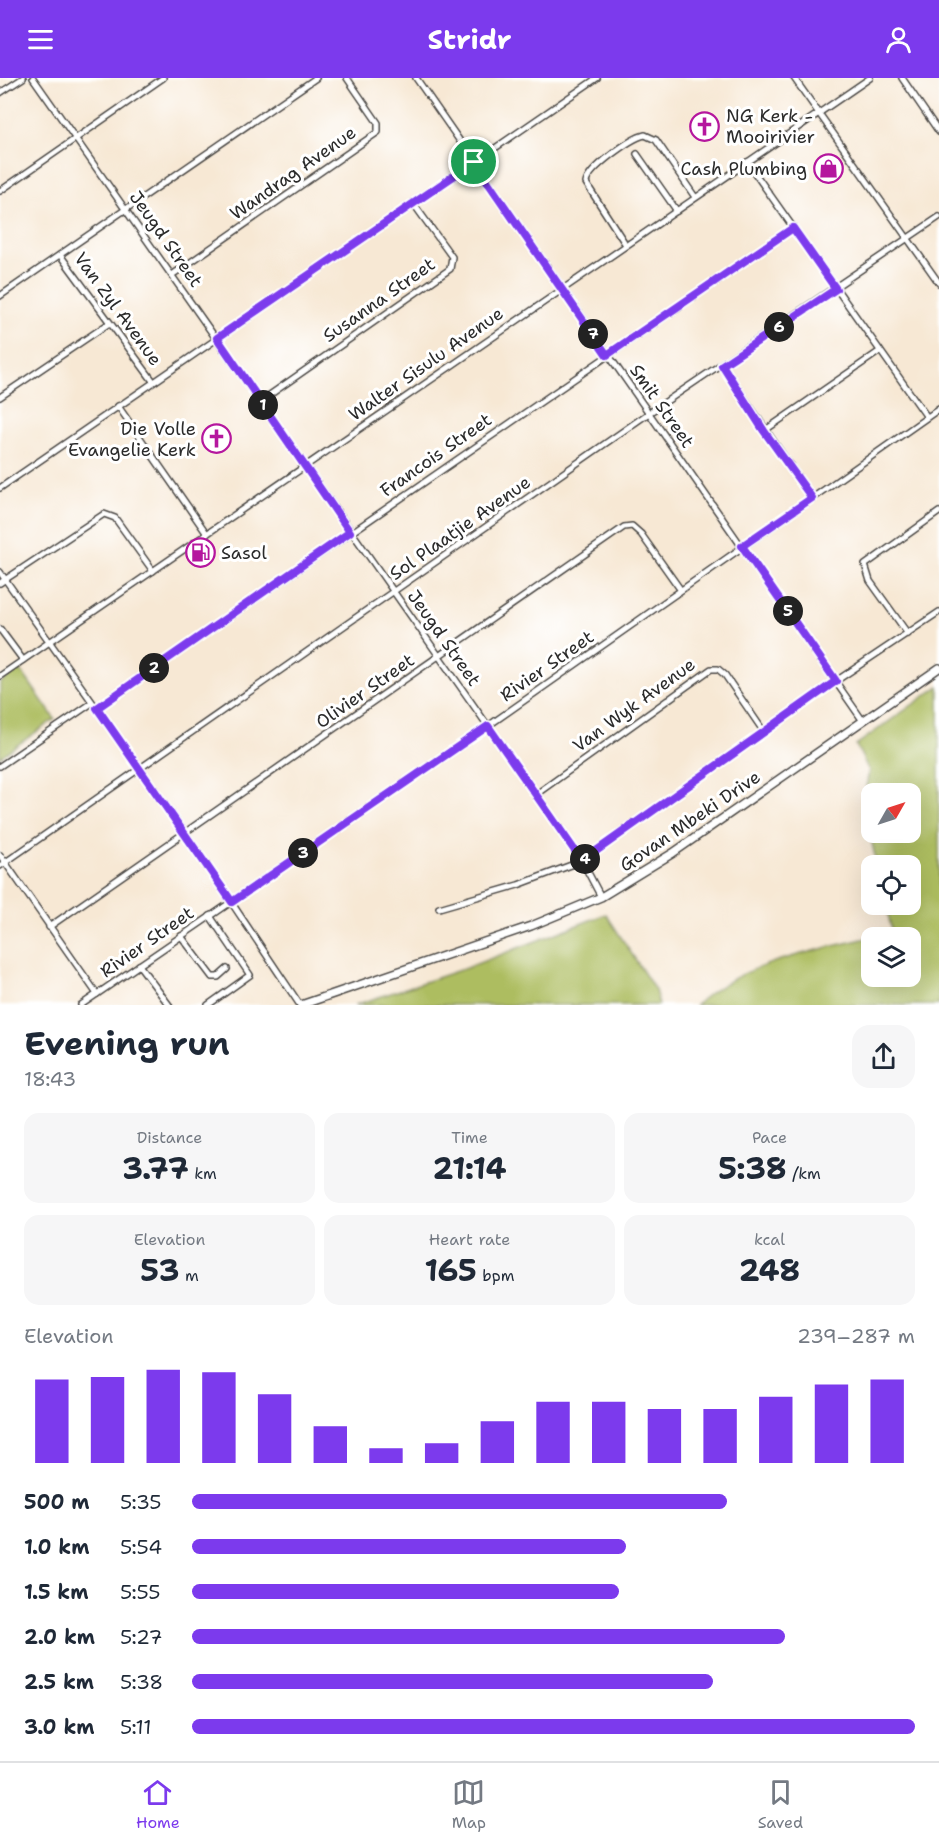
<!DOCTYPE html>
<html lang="en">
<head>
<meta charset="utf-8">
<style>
  :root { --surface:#fff; --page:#f6f6f7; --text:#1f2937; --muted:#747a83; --line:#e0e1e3; --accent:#7c3aed }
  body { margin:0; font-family:"Shantell Sans",sans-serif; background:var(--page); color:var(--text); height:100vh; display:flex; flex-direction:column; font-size:22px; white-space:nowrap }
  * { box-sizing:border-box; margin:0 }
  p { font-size:20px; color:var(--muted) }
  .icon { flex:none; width:33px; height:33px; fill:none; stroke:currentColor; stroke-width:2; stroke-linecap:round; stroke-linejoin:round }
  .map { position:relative; height:927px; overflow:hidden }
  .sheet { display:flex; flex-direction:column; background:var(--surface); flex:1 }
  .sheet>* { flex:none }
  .needle { width:39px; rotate:51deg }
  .tools { position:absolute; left:861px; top:705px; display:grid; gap:12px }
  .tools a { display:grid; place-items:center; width:60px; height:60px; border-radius:12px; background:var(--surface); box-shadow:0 6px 24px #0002; font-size:30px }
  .pin { position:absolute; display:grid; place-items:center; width:51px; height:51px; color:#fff; margin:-26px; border:3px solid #fff; border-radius:50%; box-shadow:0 2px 6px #0007 }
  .km { position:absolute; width:30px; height:30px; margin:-15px; border-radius:50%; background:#222; color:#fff; font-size:16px; line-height:30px; text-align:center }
  .round { display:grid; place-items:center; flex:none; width:63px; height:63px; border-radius:18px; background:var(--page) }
  .head { display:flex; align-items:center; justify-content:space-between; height:102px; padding:0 24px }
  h1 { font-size:33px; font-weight:700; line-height:45px }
  .figures { display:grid; grid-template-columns:repeat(3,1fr); gap:9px; height:102px; padding:6px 24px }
  .figures div { display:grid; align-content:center; border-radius:15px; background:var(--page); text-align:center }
  .figures b { font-size:30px; font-weight:700 }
  .figures small { font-size:16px; font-weight:400 }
  .figures p { font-size:16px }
  .chart { height:168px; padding:12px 24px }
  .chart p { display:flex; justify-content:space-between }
  .chart svg { width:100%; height:108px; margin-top:6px; stroke:var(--accent); stroke-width:6 }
  ul { padding:0 24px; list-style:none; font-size:20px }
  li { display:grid; grid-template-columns:96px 72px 1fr; align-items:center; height:45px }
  li i { height:15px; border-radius:8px; background:var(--accent) }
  header { display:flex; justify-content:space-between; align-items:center; height:78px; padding:0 24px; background:var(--accent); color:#fff; font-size:27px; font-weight:700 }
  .menu { display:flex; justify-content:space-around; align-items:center; height:84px; border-top:2px solid var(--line); background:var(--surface); font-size:16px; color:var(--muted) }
  .menu a { display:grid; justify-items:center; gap:3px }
  .menu .current { color:var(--accent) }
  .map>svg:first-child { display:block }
</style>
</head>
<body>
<header><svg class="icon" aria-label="menu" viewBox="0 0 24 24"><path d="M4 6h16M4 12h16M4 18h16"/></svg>Stridr<svg class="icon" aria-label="person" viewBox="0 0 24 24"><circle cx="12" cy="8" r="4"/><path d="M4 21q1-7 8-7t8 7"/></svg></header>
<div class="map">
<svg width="939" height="927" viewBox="0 0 939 927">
  <rect width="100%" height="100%" fill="#fff"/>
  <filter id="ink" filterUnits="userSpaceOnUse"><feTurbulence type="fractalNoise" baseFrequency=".0167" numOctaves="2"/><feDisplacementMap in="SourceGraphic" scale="12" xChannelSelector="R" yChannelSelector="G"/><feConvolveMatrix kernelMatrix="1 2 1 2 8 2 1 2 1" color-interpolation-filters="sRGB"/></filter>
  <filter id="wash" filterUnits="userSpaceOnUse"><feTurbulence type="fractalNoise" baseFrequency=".008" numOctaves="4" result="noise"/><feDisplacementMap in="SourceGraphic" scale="24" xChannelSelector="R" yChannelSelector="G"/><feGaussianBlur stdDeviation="1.35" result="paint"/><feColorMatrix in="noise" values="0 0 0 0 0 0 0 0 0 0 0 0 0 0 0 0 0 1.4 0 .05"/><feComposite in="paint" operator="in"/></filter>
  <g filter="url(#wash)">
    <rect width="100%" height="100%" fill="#f7e8d4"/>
    <g fill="#adbd60" stroke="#6c7446" stroke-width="1.5" fill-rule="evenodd">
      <path d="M 20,591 L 55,641 L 0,679 L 0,605 Z"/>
      <path d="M 939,608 L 939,927 L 696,927 C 741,882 832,870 892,854 L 886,827 L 910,826 L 910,788 L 877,787 L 863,725 L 869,693 L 856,667 ZM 872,716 L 910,716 L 910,754 L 872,754 ZM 872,860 L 910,860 L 910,898 L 872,898 Z"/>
      <path d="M 606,836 L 655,912 L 659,927 L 355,927 L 466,890 Z"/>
    </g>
  </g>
  <g filter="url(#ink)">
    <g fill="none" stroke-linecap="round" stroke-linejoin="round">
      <defs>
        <g id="minor">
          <path d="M 33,0 L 488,648 L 582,783 L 601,819"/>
          <path d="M 416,0 L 863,643"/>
          <path d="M 794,0 L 939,205"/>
          <path d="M 902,0 L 939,54"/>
          <path d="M 0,15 L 23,0"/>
          <path d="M 637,76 L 677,133"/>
          <path d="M 485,77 L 597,0"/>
          <path d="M 747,84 L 927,339"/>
          <path d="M 0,113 L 163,0"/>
          <path d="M 626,167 L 586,105 C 588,91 631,60 645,57 L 656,62 L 695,119"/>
          <path d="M 60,177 L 153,303"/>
          <path d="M 172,197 L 378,54 L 378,45 L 347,0"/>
          <path d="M 0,218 L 316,0"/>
          <path d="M 722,287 L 812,420"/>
          <path d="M 0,319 L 108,246"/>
          <path d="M 261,323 L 450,191 L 452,179 L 413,125"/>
          <path d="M 118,328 L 207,456"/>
          <path d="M 764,353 L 880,273"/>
          <path d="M 0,410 L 474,84"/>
          <path d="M 0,494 L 185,755 L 300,927"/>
          <path d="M 0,505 L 104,436 L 115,440 L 153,493"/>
          <path d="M 0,551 L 23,582"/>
          <path d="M 908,556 L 870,503 L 865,487 L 939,434"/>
          <path d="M 0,598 L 870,0"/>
          <path d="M 97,630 L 793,150"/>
          <path d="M 0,688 L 92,625"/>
          <path d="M 535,717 L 711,591 L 718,591 L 725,597 L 764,654"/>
          <path d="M 0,777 L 97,916"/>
          <path d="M 0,788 L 649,335 L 939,139"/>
          <path d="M 439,830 L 518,807 L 582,783 L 836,603 L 939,534"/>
          <path d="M 49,849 L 624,449 L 632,448 L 641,456 L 680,511"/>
          <path d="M 181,858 L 212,899 L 218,899 L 227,891"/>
          <path d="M 139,887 L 169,927"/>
          <path d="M 81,927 L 488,648 L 939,331"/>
          <path d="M 208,927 L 250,897 L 210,838"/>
        </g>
        <path id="major" d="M 301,927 L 531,848 L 601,819 L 673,775 L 939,590"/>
      </defs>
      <use href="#minor" stroke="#4a4744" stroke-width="8"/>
      <use href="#major" stroke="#4a4744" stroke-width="10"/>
      <use href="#minor" stroke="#fff" stroke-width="5"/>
      <use href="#major" stroke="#fff" stroke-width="7"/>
    </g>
  </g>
  <g fill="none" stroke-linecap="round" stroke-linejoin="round" filter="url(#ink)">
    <defs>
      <path id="route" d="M 474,84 L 607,277 L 793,150 L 836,211 L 722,287 L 764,353 L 812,420 L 742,468 L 836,603 L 582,783 L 488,648 L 232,824 L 97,630 L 350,454 L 217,260 Z"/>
    </defs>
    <use href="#route" stroke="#fff" stroke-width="12"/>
    <use href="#route" stroke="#7c3aed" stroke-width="8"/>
  </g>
  <defs>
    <symbol id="church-ring" viewBox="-11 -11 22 22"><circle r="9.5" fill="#fff" stroke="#b5179e" stroke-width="1.5"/><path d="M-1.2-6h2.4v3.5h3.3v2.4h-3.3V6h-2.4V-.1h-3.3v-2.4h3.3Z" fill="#b5179e"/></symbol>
    <symbol id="shop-ring" viewBox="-11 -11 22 22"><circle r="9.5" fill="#fff" stroke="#b5179e" stroke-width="1.5"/><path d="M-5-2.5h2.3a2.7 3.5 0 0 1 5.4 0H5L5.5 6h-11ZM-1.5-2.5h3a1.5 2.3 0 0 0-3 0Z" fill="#b5179e"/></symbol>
    <symbol id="fuel-ring" viewBox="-11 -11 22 22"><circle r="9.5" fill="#fff" stroke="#b5179e" stroke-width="1.5"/><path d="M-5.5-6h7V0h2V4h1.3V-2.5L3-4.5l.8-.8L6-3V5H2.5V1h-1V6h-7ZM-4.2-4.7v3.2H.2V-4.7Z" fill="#b5179e"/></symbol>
  </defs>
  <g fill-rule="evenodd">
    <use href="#church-ring" x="688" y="32" width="33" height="33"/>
    <use href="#shop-ring" x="812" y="74" width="33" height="33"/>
    <use href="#church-ring" x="200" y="344" width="33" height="33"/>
    <use href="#fuel-ring" x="184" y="458" width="33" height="33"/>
  </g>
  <g text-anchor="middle" stroke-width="6" stroke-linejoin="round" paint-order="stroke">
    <g font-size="18" fill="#2b2b2b" stroke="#fff" text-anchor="start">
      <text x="726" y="44">NG Kerk -<tspan x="726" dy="21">Mooirivier</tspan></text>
      <text x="807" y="97" text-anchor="end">Cash Plumbing</text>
      <text x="196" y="357" text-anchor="end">Die Volle<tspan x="196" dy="21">Evangelie Kerk</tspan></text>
      <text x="221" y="481">Sasol</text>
    </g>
    <g font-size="18" fill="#2b2b2b" stroke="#fff">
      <text transform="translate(293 95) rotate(-35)" y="6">Wandrag Avenue</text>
      <text transform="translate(166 161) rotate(55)" y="6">Jeugd Street</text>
      <text transform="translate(379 222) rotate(-35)" y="6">Susanna Street</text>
      <text transform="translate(118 231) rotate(54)" y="6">Van Zyl Avenue</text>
      <text transform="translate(426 286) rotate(-35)" y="6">Walter Sisulu Avenue</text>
      <text transform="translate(662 328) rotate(55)" y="6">Smit Street</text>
      <text transform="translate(436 377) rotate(-35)" y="6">Francois Street</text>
      <text transform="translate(460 450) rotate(-35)" y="6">Sol Plaatjie Avenue</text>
      <text transform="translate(444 560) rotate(55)" y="6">Jeugd Street</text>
      <text transform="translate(547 588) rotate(-35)" y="6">Rivier Street</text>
      <text transform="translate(365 613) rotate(-35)" y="6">Olivier Street</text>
      <text transform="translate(634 627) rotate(-36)" y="6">Van Wyk Avenue</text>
      <text transform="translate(690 743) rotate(-34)" y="6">Govan Mbeki Drive</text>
      <text transform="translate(147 864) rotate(-35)" y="6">Rivier Street</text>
    </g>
  </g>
</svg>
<div class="tools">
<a><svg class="needle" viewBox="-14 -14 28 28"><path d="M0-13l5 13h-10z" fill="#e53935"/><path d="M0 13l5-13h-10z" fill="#747a83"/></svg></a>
<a><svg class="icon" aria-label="locate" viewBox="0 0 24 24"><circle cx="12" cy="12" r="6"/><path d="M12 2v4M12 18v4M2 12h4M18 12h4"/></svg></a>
<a><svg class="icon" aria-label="layers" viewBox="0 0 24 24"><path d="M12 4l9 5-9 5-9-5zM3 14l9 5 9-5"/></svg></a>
</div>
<div class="pin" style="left:474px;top:84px;background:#1e9e55"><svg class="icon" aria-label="arrive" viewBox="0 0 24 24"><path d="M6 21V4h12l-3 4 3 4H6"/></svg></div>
<b class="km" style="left:263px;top:327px">1</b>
<b class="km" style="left:154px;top:590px">2</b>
<b class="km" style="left:303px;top:775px">3</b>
<b class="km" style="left:585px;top:781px">4</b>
<b class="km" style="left:788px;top:533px">5</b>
<b class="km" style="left:779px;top:249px">6</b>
<b class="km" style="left:593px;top:256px">7</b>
</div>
<section class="sheet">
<div class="head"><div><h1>Evening run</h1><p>18:43</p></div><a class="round"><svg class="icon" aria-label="share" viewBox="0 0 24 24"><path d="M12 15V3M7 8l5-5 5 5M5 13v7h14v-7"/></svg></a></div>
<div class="figures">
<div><p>Distance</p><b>3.77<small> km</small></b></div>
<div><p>Time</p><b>21:14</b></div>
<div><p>Pace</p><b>5:38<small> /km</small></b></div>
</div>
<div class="figures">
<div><p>Elevation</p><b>53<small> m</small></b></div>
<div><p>Heart rate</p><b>165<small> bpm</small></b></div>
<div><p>kcal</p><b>248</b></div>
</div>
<div class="chart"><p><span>Elevation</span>239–287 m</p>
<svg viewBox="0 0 160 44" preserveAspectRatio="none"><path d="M5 44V10M15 44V9M25 44V6M35 44V7M45 44V16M55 44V29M65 44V38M75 44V36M85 44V27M95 44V19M105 44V19M115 44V22M125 44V22M135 44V17M145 44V12M155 44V10"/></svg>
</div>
<ul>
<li><b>500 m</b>5:35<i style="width:74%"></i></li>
<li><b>1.0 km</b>5:54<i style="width:60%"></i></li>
<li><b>1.5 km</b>5:55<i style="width:59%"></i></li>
<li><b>2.0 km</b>5:27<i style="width:82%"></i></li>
<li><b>2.5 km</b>5:38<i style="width:72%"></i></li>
<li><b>3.0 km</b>5:11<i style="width:100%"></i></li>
</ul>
</section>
<nav class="menu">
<a class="current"><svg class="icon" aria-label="home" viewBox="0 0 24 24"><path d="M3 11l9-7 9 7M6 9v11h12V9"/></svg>Home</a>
<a><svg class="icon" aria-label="map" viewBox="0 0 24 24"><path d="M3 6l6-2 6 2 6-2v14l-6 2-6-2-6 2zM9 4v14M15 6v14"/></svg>Map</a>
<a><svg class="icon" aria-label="saved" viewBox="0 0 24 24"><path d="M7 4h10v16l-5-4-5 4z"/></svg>Saved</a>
</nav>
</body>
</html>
